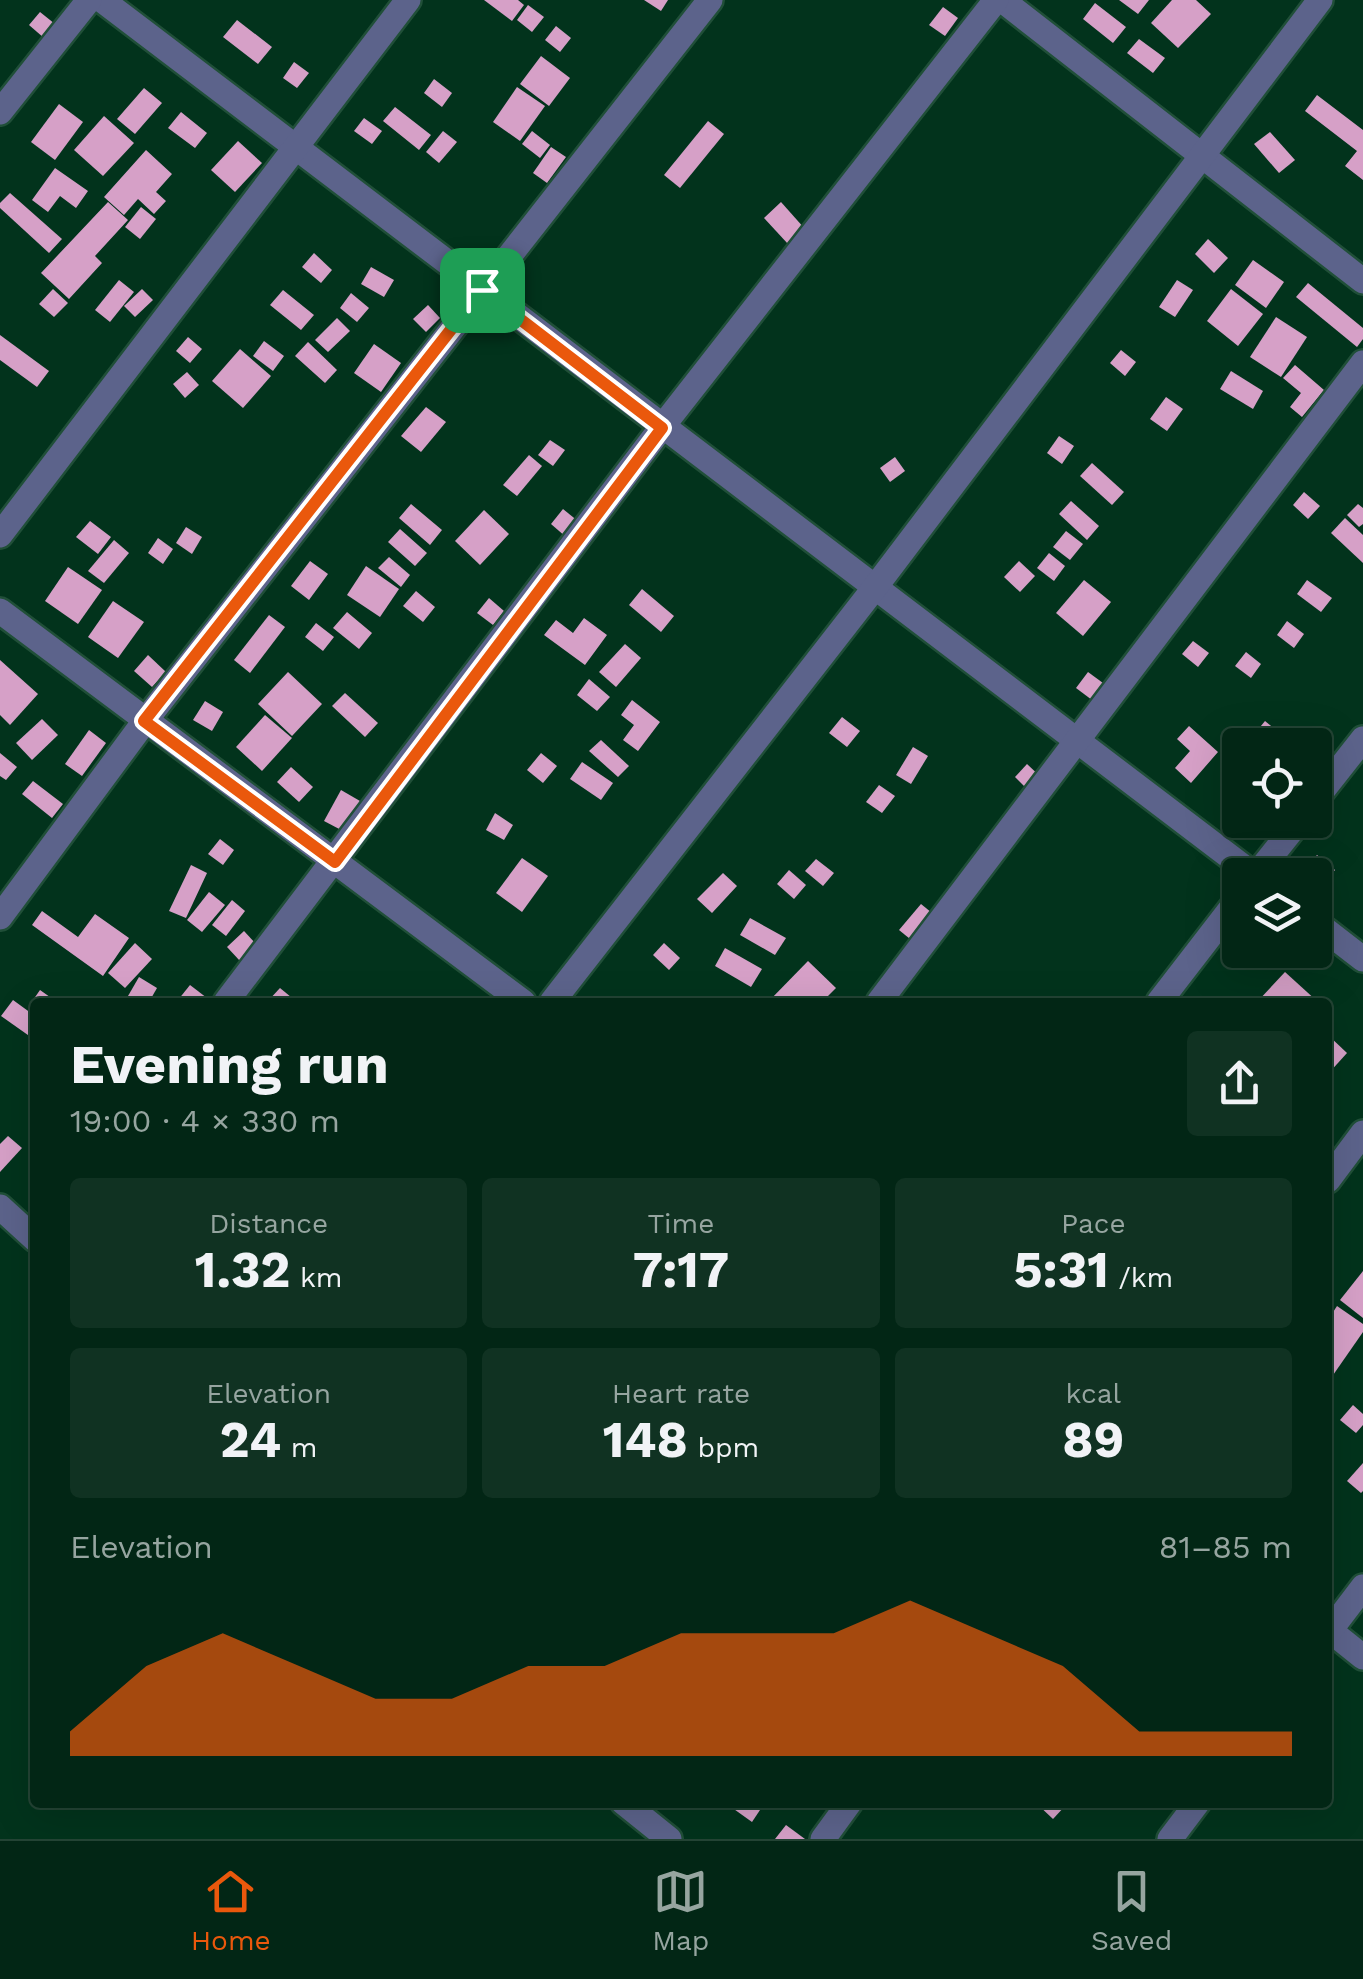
<!DOCTYPE html>
<html lang="en">
<head>
<meta charset="utf-8">
<style>
  :root { --surface:#022615; --page:#103222; --text:#f1f3f6; --muted:#96a5a0; --line:#234334; --accent:#ea580c }
  body { margin:0; font-family:"Work Sans",sans-serif; background:var(--page); color:var(--text); height:100vh; display:flex; flex-direction:column; font-size:38px; white-space:nowrap }
  * { box-sizing:border-box; margin:0 }
  p { font-size:32px; color:var(--muted) }
  .icon { flex:none; width:55px; height:55px; fill:none; stroke:currentColor; stroke-width:2; stroke-linecap:round; stroke-linejoin:round }
  .map { position:relative; flex:1; overflow:hidden }
  .panel { position:absolute; left:30px; top:998px; width:1302px; height:810px; display:flex; flex-direction:column; background:var(--surface); border-radius:10px; box-shadow:0 10px 40px #0002,0 0 0 2px var(--line) }
  .panel>* { flex:none }
  .tools { position:absolute; left:1222px; top:728px; display:grid; gap:20px }
  .tools a { display:grid; place-items:center; width:110px; height:110px; border-radius:10px; background:var(--surface); box-shadow:0 10px 40px #0002,0 0 0 2px var(--line); font-size:50px }
  .pin { position:absolute; display:grid; place-items:center; width:85px; height:85px; color:#fff; margin:-42px; border-radius:20px; box-shadow:0 5px 15px #0006 }
  .round { display:grid; place-items:center; flex:none; width:105px; height:105px; border-radius:10px; background:var(--page) }
  .head { display:flex; align-items:center; justify-content:space-between; height:170px; padding:0 40px }
  h1 { font-size:55px; font-weight:700; line-height:75px }
  .stats { display:grid; grid-template-columns:repeat(3,1fr); gap:15px; height:170px; padding:10px 40px }
  .stats div { display:grid; align-content:center; border-radius:10px; background:var(--page); text-align:center }
  .stats b { font-size:50px; font-weight:700 }
  .stats small { font-size:28px; font-weight:400 }
  .stats p { font-size:28px }
  .chart { height:280px; padding:20px 40px }
  .chart p { display:flex; justify-content:space-between }
  .chart svg { width:100%; height:180px; margin-top:10px; fill:var(--accent); opacity:.7 }
  .menu { display:flex; justify-content:space-around; align-items:center; height:140px; border-top:2px solid var(--line); background:var(--surface); font-size:28px; color:var(--muted) }
  .menu a { display:grid; justify-items:center; gap:5px }
  .menu .current { color:var(--accent) }
  .map>svg:first-child { display:block }
</style>
</head>
<body>
<div class="map">
<svg width="1363" height="1839" viewBox="0 0 1363 1839">
  <rect width="100%" height="100%" fill="#02331c"/>
  <g fill="#d6a0c7">
    <path d="M 484,0 L 518,0 L 524,5 L 512,21 Z"/>
    <path d="M 644,0 L 668,0 L 661,11 Z"/>
    <path d="M 1119,0 L 1149,0 L 1138,14 Z"/>
    <path d="M 1172,0 L 1196,0 L 1211,14 L 1178,48 L 1151,23 Z"/>
    <path d="M 1095,3 L 1126,27 L 1113,43 L 1083,19 Z"/>
    <path d="M 528,5 L 544,17 L 532,32 L 517,20 Z"/>
    <path d="M 943,7 L 958,18 L 945,36 L 929,25 Z"/>
    <path d="M 40,12 L 55,24 L 44,38 L 29,25 Z"/>
    <path d="M 237,20 L 272,47 L 258,64 L 223,37 Z"/>
    <path d="M 556,26 L 571,38 L 560,52 L 545,40 Z"/>
    <path d="M 1139,39 L 1165,58 L 1153,73 L 1127,53 Z"/>
    <path d="M 541,56 L 570,78 L 549,106 L 520,84 Z"/>
    <path d="M 294,62 L 309,73 L 297,88 L 283,78 Z"/>
    <path d="M 434,79 L 452,93 L 442,107 L 424,93 Z"/>
    <path d="M 517,87 L 545,106 L 520,141 L 493,122 Z"/>
    <path d="M 144,88 L 162,103 L 135,134 L 117,119 Z"/>
    <path d="M 1317,95 L 1363,130 L 1363,180 L 1345,166 L 1357,151 L 1305,111 Z"/>
    <path d="M 59,104 L 83,122 L 55,160 L 31,142 Z"/>
    <path d="M 395,107 L 431,135 L 419,150 L 383,121 Z"/>
    <path d="M 181,112 L 207,133 L 195,148 L 168,128 Z"/>
    <path d="M 104,116 L 134,143 L 103,176 L 74,150 Z"/>
    <path d="M 364,118 L 382,131 L 372,144 L 354,131 Z"/>
    <path d="M 708,121 L 724,134 L 680,188 L 664,175 Z"/>
    <path d="M 443,131 L 457,142 L 439,163 L 426,152 Z"/>
    <path d="M 532,131 L 550,145 L 540,158 L 522,144 Z"/>
    <path d="M 1270,132 L 1295,160 L 1279,173 L 1254,144 Z"/>
    <path d="M 238,141 L 262,163 L 235,192 L 211,170 Z"/>
    <path d="M 551,147 L 566,157 L 547,183 L 533,173 Z"/>
    <path d="M 146,150 L 172,174 L 156,192 L 166,201 L 154,214 L 138,199 L 124,215 L 104,197 Z"/>
    <path d="M 55,168 L 88,191 L 76,208 L 60,196 L 48,212 L 32,200 Z"/>
    <path d="M 10,193 L 62,239 L 49,253 L 0,208 L 0,203 Z"/>
    <path d="M 108,202 L 128,220 L 95,256 L 102,263 L 69,299 L 41,273 Z"/>
    <path d="M 781,202 L 805,229 L 788,244 L 764,218 Z"/>
    <path d="M 141,207 L 156,219 L 140,239 L 125,227 Z"/>
    <path d="M 1208,239 L 1228,258 L 1214,273 L 1195,254 Z"/>
    <path d="M 314,253 L 332,270 L 321,283 L 302,267 Z"/>
    <path d="M 1253,260 L 1284,282 L 1266,308 L 1235,285 Z"/>
    <path d="M 371,267 L 394,280 L 384,297 L 361,284 Z"/>
    <path d="M 119,280 L 134,292 L 110,322 L 95,310 Z"/>
    <path d="M 1177,280 L 1193,290 L 1175,317 L 1159,307 Z"/>
    <path d="M 1308,283 L 1363,328 L 1363,339 L 1357,347 L 1296,297 Z"/>
    <path d="M 53,289 L 68,303 L 54,317 L 39,304 Z"/>
    <path d="M 142,289 L 153,300 L 135,317 L 124,306 Z"/>
    <path d="M 1231,289 L 1263,314 L 1238,346 L 1207,321 Z"/>
    <path d="M 283,290 L 314,315 L 301,330 L 270,305 Z"/>
    <path d="M 351,293 L 369,308 L 357,322 L 340,308 Z"/>
    <path d="M 428,305 L 440,318 L 426,332 L 413,319 Z"/>
    <path d="M 1276,317 L 1307,337 L 1281,377 L 1250,357 Z"/>
    <path d="M 337,318 L 350,331 L 328,352 L 315,340 Z"/>
    <path d="M 0,335 L 49,371 L 37,387 L 0,360 Z"/>
    <path d="M 188,337 L 202,349 L 190,363 L 176,351 Z"/>
    <path d="M 264,341 L 284,356 L 273,371 L 253,356 Z"/>
    <path d="M 308,342 L 337,370 L 325,383 L 295,356 Z"/>
    <path d="M 374,344 L 401,363 L 381,392 L 354,373 Z"/>
    <path d="M 240,349 L 271,376 L 243,408 L 212,381 Z"/>
    <path d="M 1121,350 L 1136,362 L 1125,376 L 1110,363 Z"/>
    <path d="M 1295,365 L 1324,390 L 1302,417 L 1290,407 L 1301,393 L 1283,378 Z"/>
    <path d="M 1231,371 L 1263,391 L 1253,409 L 1220,389 Z"/>
    <path d="M 187,372 L 199,385 L 185,398 L 173,384 Z"/>
    <path d="M 1166,397 L 1183,409 L 1167,431 L 1150,419 Z"/>
    <path d="M 426,407 L 446,422 L 421,452 L 401,436 Z"/>
    <path d="M 1059,436 L 1074,446 L 1062,464 L 1047,453 Z"/>
    <path d="M 550,440 L 565,450 L 553,466 L 538,455 Z"/>
    <path d="M 529,455 L 542,466 L 517,496 L 503,485 Z"/>
    <path d="M 895,457 L 905,471 L 890,482 L 880,468 Z"/>
    <path d="M 1092,463 L 1124,492 L 1112,505 L 1080,476 Z"/>
    <path d="M 1304,492 L 1320,506 L 1308,519 L 1293,505 Z"/>
    <path d="M 1071,501 L 1099,526 L 1087,540 L 1059,514 Z"/>
    <path d="M 411,504 L 442,530 L 430,545 L 399,518 Z"/>
    <path d="M 1358,504 L 1363,508 L 1363,524 L 1359,527 L 1347,515 Z"/>
    <path d="M 563,509 L 579,522 L 566,537 L 551,524 Z"/>
    <path d="M 484,510 L 509,534 L 480,565 L 455,541 Z"/>
    <path d="M 1345,518 L 1363,535 L 1363,563 L 1331,533 Z"/>
    <path d="M 90,521 L 111,537 L 98,554 L 76,537 Z"/>
    <path d="M 186,527 L 202,537 L 192,554 L 176,543 Z"/>
    <path d="M 400,529 L 427,553 L 415,566 L 388,542 Z"/>
    <path d="M 1066,531 L 1083,544 L 1070,560 L 1053,547 Z"/>
    <path d="M 158,538 L 173,549 L 163,564 L 148,553 Z"/>
    <path d="M 114,540 L 129,553 L 104,583 L 88,571 Z"/>
    <path d="M 1049,553 L 1065,566 L 1054,581 L 1037,568 Z"/>
    <path d="M 389,557 L 410,575 L 401,587 L 378,568 Z"/>
    <path d="M 310,561 L 328,574 L 309,600 L 291,586 Z"/>
    <path d="M 1019,561 L 1035,576 L 1020,592 L 1004,577 Z"/>
    <path d="M 366,566 L 399,589 L 380,617 L 347,595 Z"/>
    <path d="M 68,567 L 102,590 L 78,624 L 45,601 Z"/>
    <path d="M 1084,580 L 1111,602 L 1083,636 L 1056,613 Z"/>
    <path d="M 1307,580 L 1332,598 L 1321,612 L 1297,594 Z"/>
    <path d="M 642,589 L 674,616 L 661,632 L 629,605 Z"/>
    <path d="M 416,591 L 435,607 L 423,622 L 403,606 Z"/>
    <path d="M 489,598 L 504,611 L 493,625 L 477,613 Z"/>
    <path d="M 113,601 L 144,622 L 118,658 L 88,637 Z"/>
    <path d="M 347,612 L 372,633 L 359,649 L 333,628 Z"/>
    <path d="M 269,615 L 285,627 L 250,673 L 234,660 Z"/>
    <path d="M 584,618 L 607,635 L 585,665 L 544,635 L 556,620 L 573,633 Z"/>
    <path d="M 1287,621 L 1304,634 L 1294,648 L 1277,635 Z"/>
    <path d="M 316,623 L 334,637 L 323,651 L 305,637 Z"/>
    <path d="M 1193,641 L 1209,653 L 1198,667 L 1182,654 Z"/>
    <path d="M 625,644 L 641,658 L 616,687 L 599,672 Z"/>
    <path d="M 1246,652 L 1261,664 L 1251,678 L 1235,666 Z"/>
    <path d="M 148,655 L 166,672 L 152,687 L 134,671 Z"/>
    <path d="M 0,660 L 38,694 L 10,725 L 0,715 Z"/>
    <path d="M 288,672 L 322,704 L 292,736 L 258,704 Z"/>
    <path d="M 1088,672 L 1103,683 L 1092,700 L 1076,688 Z"/>
    <path d="M 589,679 L 610,697 L 597,711 L 577,695 Z"/>
    <path d="M 345,693 L 378,723 L 365,737 L 332,706 Z"/>
    <path d="M 632,700 L 660,722 L 638,751 L 623,740 L 634,725 L 621,715 Z"/>
    <path d="M 205,701 L 223,712 L 212,731 L 193,720 Z"/>
    <path d="M 265,715 L 292,738 L 262,771 L 236,747 Z"/>
    <path d="M 842,717 L 860,731 L 847,747 L 829,733 Z"/>
    <path d="M 42,719 L 58,735 L 32,760 L 16,743 Z"/>
    <path d="M 1265,721 L 1294,745 L 1261,745 L 1252,737 Z"/>
    <path d="M 1189,726 L 1218,752 L 1191,783 L 1175,768 L 1190,751 L 1177,739 Z"/>
    <path d="M 89,730 L 106,743 L 82,776 L 65,764 Z"/>
    <path d="M 601,740 L 629,766 L 618,777 L 589,751 Z"/>
    <path d="M 913,747 L 928,756 L 911,784 L 896,775 Z"/>
    <path d="M 0,753 L 17,767 L 6,780 L 0,776 Z"/>
    <path d="M 541,753 L 557,766 L 543,783 L 527,770 Z"/>
    <path d="M 1315,758 L 1326,765 L 1315,781 Z"/>
    <path d="M 582,762 L 613,783 L 601,800 L 570,779 Z"/>
    <path d="M 1027,764 L 1043,779 L 1031,793 L 1015,777 Z"/>
    <path d="M 291,767 L 313,787 L 299,802 L 277,782 Z"/>
    <path d="M 33,781 L 63,804 L 52,818 L 22,794 Z"/>
    <path d="M 879,785 L 895,796 L 882,813 L 866,802 Z"/>
    <path d="M 341,790 L 360,801 L 343,831 L 324,821 Z"/>
    <path d="M 495,813 L 513,825 L 504,840 L 486,830 Z"/>
    <path d="M 220,839 L 234,850 L 223,865 L 208,854 Z"/>
    <path d="M 1317,855 L 1335,870 L 1323,884 L 1305,869 Z"/>
    <path d="M 522,858 L 548,876 L 522,912 L 496,893 Z"/>
    <path d="M 816,859 L 834,873 L 823,886 L 805,871 Z"/>
    <path d="M 191,865 L 207,873 L 186,918 L 169,911 Z"/>
    <path d="M 789,870 L 806,885 L 794,899 L 777,884 Z"/>
    <path d="M 723,873 L 737,886 L 712,913 L 697,899 Z"/>
    <path d="M 209,892 L 225,905 L 202,932 L 187,920 Z"/>
    <path d="M 232,900 L 245,911 L 226,936 L 212,925 Z"/>
    <path d="M 921,904 L 937,917 L 915,943 L 899,930 Z"/>
    <path d="M 42,911 L 78,937 L 95,914 L 129,938 L 103,976 L 32,925 Z"/>
    <path d="M 750,918 L 786,938 L 775,955 L 740,935 Z"/>
    <path d="M 244,931 L 257,945 L 240,961 L 227,947 Z"/>
    <path d="M 135,943 L 152,959 L 125,988 L 108,973 Z"/>
    <path d="M 664,943 L 680,958 L 669,970 L 653,955 Z"/>
    <path d="M 725,948 L 762,969 L 751,987 L 715,966 Z"/>
    <path d="M 808,961 L 836,988 L 822,1002 L 768,1002 Z"/>
    <path d="M 1285,972 L 1318,1002 L 1257,1002 Z"/>
    <path d="M 139,977 L 157,988 L 149,1002 L 138,1002 L 128,996 Z"/>
    <path d="M 190,985 L 207,998 L 204,1002 L 178,1000 Z"/>
    <path d="M 280,988 L 297,1002 L 267,1002 Z"/>
    <path d="M 40,990 L 57,1002 L 35,1002 L 35,1006 L 31,1003 Z"/>
    <path d="M 13,1000 L 35,1016 L 35,1040 L 1,1016 Z"/>
    <path d="M 1328,1035 L 1347,1053 L 1328,1074 Z"/>
    <path d="M 8,1136 L 22,1148 L 0,1172 L 0,1144 Z"/>
    <path d="M 1363,1271 L 1363,1318 L 1340,1300 Z"/>
    <path d="M 1337,1306 L 1363,1324 L 1363,1332 L 1331,1378 L 1328,1375 L 1328,1320 Z"/>
    <path d="M 1353,1405 L 1363,1414 L 1363,1425 L 1356,1433 L 1340,1420 Z"/>
    <path d="M 1363,1463 L 1363,1491 L 1361,1493 L 1347,1481 Z"/>
    <path d="M 724,1802 L 762,1802 L 764,1804 L 752,1822 Z"/>
    <path d="M 1035,1802 L 1064,1802 L 1066,1805 L 1053,1819 Z"/>
    <path d="M 786,1825 L 805,1839 L 775,1839 Z"/>
  </g>
  <g fill="none" stroke-linecap="round" stroke-linejoin="round">
    <defs>
      <g id="street">
        <path d="M 102,0 L 1254,875"/>
        <path d="M 1002,0 L 1363,281"/>
        <path d="M 0,112 L 89,0"/>
        <path d="M 0,535 L 408,0"/>
        <path d="M 0,611 L 523,1002"/>
        <path d="M 1315,800 L 1363,739"/>
        <path d="M 1256,875 L 1300,820"/>
        <path d="M 0,917 L 145,721 L 710,0"/>
        <path d="M 1315,922 L 1363,959"/>
        <path d="M 226,1002 L 662,427 L 996,0"/>
        <path d="M 552,1002 L 876,586 L 1320,0"/>
        <path d="M 879,1002 L 1363,363"/>
        <path d="M 1159,1002 L 1240,897"/>
        <path d="M 1328,1180 L 1363,1133"/>
        <path d="M 0,1207 L 35,1239"/>
        <path d="M 1328,1629 L 1363,1657"/>
        <path d="M 1328,1633 L 1363,1587"/>
        <path d="M 623,1802 L 669,1839"/>
        <path d="M 823,1839 L 850,1802"/>
        <path d="M 1170,1839 L 1198,1802"/>
      </g>
    </defs>
    <use href="#street" stroke="#204f38" stroke-width="30"/>
    <use href="#street" stroke="#5c638b" stroke-width="25"/>
  </g>
  <g fill="none" stroke-linecap="round" stroke-linejoin="round">
    <defs>
      <path id="route" d="M 482,290 L 662,428 L 335,862 L 144,721 Z"/>
    </defs>
    <use href="#route" stroke="#fff" stroke-width="20"/>
    <use href="#route" stroke="#ea580c" stroke-width="12"/>
  </g>
</svg>
<div class="tools">
<a><svg class="icon" aria-label="locate" viewBox="0 0 24 24"><circle cx="12" cy="12" r="6"/><path d="M12 2v4M12 18v4M2 12h4M18 12h4"/></svg></a>
<a><svg class="icon" aria-label="layers" viewBox="0 0 24 24"><path d="M12 4l9 5-9 5-9-5zM3 14l9 5 9-5"/></svg></a>
</div>
<div class="pin" style="left:482px;top:290px;background:#1e9e55"><svg class="icon" aria-label="arrive" viewBox="0 0 24 24"><path d="M6 21V4h12l-3 4 3 4H6"/></svg></div>
<section class="panel">
<div class="head"><div><h1>Evening run</h1><p>19:00 · 4 × 330 m</p></div><a class="round"><svg class="icon" aria-label="share" viewBox="0 0 24 24"><path d="M12 15V3M7 8l5-5 5 5M5 13v7h14v-7"/></svg></a></div>
<div class="stats">
<div><p>Distance</p><b>1.32<small> km</small></b></div>
<div><p>Time</p><b>7:17</b></div>
<div><p>Pace</p><b>5:31<small> /km</small></b></div>
</div>
<div class="stats">
<div><p>Elevation</p><b>24<small> m</small></b></div>
<div><p>Heart rate</p><b>148<small> bpm</small></b></div>
<div><p>kcal</p><b>89</b></div>
</div>
<div class="chart"><p><span>Elevation</span>81–85 m</p>
<svg viewBox="0 0 160 44" preserveAspectRatio="none"><path d="M0 44V38L10 22L20 14L30 22L40 30L50 30L60 22L70 22L80 14L90 14L100 14L110 6L120 14L130 22L140 38L150 38L160 38V44z"/></svg>
</div>
</section>
</div>
<nav class="menu">
<a class="current"><svg class="icon" aria-label="home" viewBox="0 0 24 24"><path d="M3 11l9-7 9 7M6 9v11h12V9"/></svg>Home</a>
<a><svg class="icon" aria-label="map" viewBox="0 0 24 24"><path d="M3 6l6-2 6 2 6-2v14l-6 2-6-2-6 2zM9 4v14M15 6v14"/></svg>Map</a>
<a><svg class="icon" aria-label="saved" viewBox="0 0 24 24"><path d="M7 4h10v16l-5-4-5 4z"/></svg>Saved</a>
</nav>
</body>
</html>
